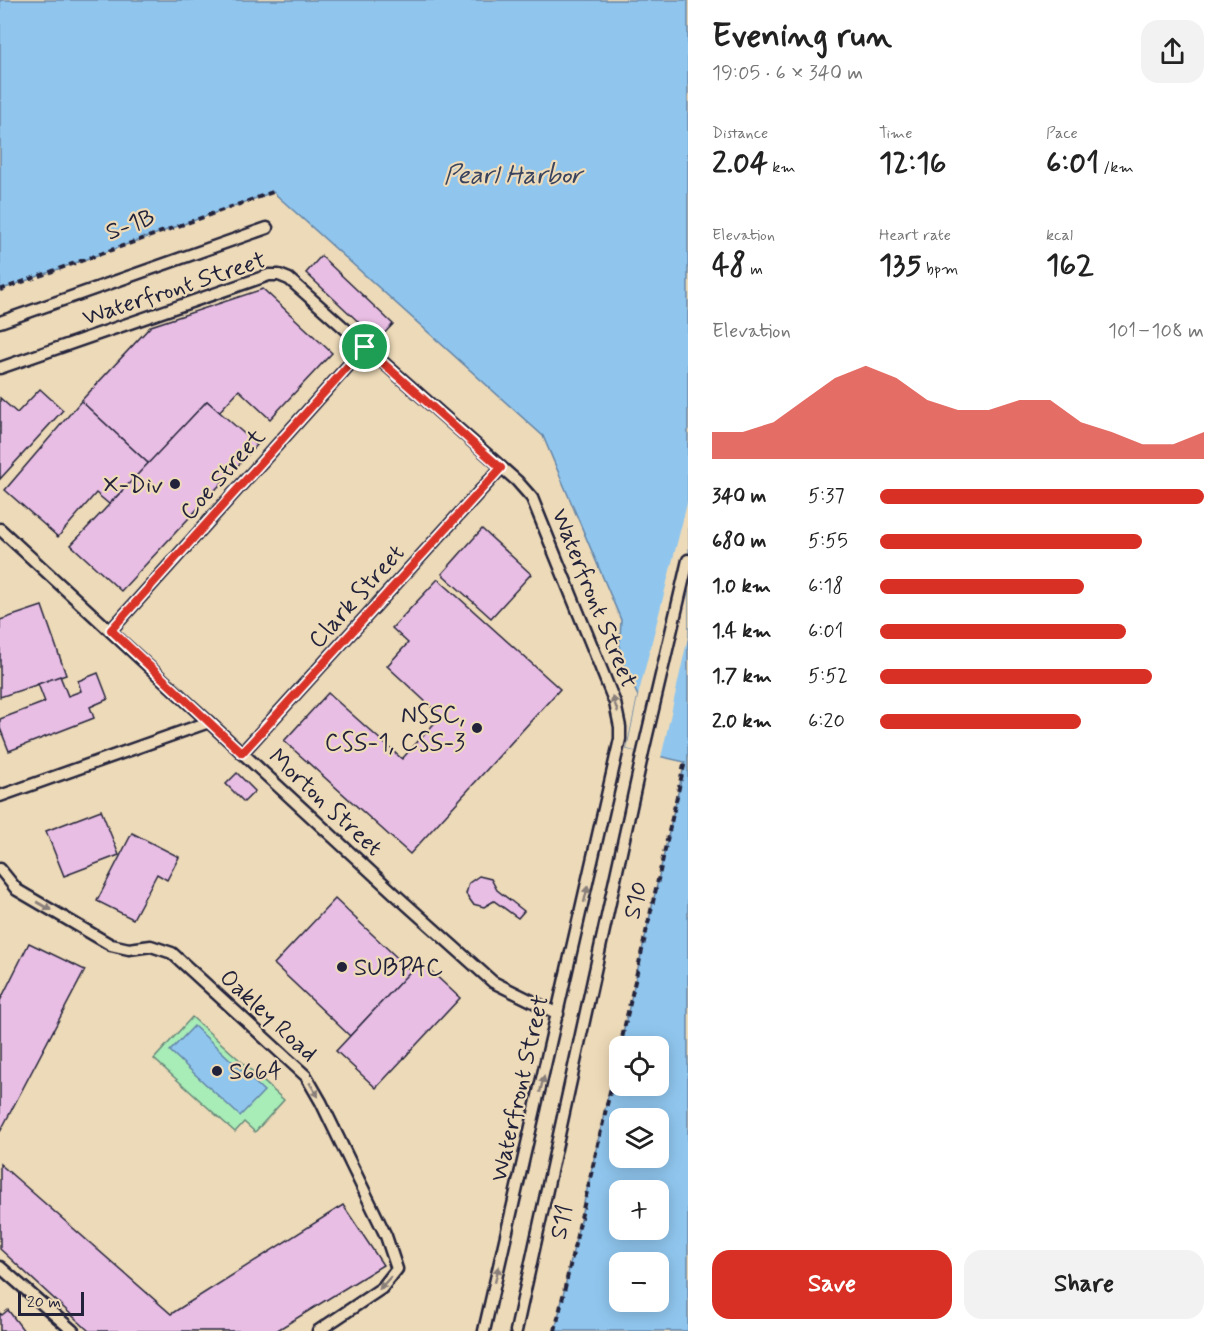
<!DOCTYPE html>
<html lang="en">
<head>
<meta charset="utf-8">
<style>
  :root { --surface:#fff; --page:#f2f2f2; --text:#222; --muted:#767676; --accent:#d93025 }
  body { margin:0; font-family:Mynerve,sans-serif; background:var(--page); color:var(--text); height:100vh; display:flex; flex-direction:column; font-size:22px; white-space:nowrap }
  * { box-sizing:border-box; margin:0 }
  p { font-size:20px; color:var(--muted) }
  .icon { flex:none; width:33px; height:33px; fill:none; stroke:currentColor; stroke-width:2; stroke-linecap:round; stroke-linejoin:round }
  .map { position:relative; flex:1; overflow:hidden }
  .side { display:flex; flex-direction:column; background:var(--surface); width:540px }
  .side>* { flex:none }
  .buttons { position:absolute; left:609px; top:1036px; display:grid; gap:12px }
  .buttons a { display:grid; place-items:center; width:60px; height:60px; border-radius:12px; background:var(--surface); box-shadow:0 3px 15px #0003; font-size:30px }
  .scale { position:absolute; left:18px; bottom:15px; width:66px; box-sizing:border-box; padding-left:6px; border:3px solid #22223b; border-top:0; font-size:16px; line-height:21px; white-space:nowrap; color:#22223b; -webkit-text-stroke:4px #eddab8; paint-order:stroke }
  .pin { position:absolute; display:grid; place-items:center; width:51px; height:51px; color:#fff; margin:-26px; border:3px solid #fff; border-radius:50%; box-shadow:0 2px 6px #0007 }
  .round { display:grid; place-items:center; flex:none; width:63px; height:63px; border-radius:18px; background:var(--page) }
  .summary { display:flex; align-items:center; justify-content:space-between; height:102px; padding:0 24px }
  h1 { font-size:33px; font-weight:700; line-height:45px }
  .metrics { display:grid; grid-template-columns:repeat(3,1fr); gap:9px; height:102px; padding:6px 24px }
  .metrics div { display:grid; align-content:center }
  .metrics b { font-size:30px; font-weight:700 }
  .metrics small { font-size:16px; font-weight:400 }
  .metrics p { font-size:16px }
  .chart { height:168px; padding:12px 24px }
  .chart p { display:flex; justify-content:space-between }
  .chart svg { width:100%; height:108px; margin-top:6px; fill:var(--accent); opacity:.7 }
  .button { display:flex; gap:12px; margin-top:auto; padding:12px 24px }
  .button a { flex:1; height:69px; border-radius:18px; background:var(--accent); color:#fff; font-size:24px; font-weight:700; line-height:69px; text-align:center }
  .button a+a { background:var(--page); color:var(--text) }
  ul { padding:0 24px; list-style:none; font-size:20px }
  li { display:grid; grid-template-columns:96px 72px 1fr; align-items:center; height:45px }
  li i { height:15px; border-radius:8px; background:var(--accent) }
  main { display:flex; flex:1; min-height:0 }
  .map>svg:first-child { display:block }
</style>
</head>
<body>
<main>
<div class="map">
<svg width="688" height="1331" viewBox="0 0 688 1331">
  <rect width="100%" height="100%" fill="#eddab8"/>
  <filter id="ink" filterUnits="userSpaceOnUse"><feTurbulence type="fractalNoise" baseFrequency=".0167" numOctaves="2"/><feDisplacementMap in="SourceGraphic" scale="12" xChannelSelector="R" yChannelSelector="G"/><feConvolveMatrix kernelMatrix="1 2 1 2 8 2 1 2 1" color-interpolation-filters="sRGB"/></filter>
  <g filter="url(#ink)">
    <path fill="#a8ecb7" stroke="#658779" stroke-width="1.5" d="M 192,1017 L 284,1100 L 255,1132 L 244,1122 L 235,1132 L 154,1059 Z"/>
    <g fill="#90c6ee" stroke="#6484a6" stroke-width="1.5" fill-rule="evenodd">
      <path d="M 0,0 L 688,0 L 688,1331 L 555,1331 L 619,1048 L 620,1086 L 658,1086 L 658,1047 L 620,1047 L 685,762 L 627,749 L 638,696 L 619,657 L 621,620 L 543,436 L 273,192 L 0,290 ZM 620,1119 L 658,1119 L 658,1158 L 620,1158 ZM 620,1191 L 658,1191 L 658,1230 L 620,1230 ZM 620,1263 L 658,1263 L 658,1302 L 620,1302 Z"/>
      <path d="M 194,1026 L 264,1091 L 240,1116 L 170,1051 Z"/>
    </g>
    <path fill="#eddab8" d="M 688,500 L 688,637 L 661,758 L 627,749 L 638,696 Z"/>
    <g fill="#e9bee4" stroke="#22223b" stroke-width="1.5">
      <path d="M 321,256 L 393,324 L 378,340 L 306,273 Z"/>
      <path d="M 263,289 L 332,353 L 270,419 L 239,390 L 219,412 L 207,401 L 149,464 L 81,401 L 151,326 Z"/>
      <path d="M 40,389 L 63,410 L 0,479 L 0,398 L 17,413 Z"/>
      <path d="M 81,401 L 149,464 L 109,504 L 96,493 L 58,537 L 5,490 Z"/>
      <path d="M 207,401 L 257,445 L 121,591 L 71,545 Z"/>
      <path d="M 482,529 L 531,574 L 491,618 L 442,574 Z"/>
      <path d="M 438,579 L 560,689 L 410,854 L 284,741 L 328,693 L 402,759 L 441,716 L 387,666 L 408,643 L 392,628 Z"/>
      <path d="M 42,606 L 66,675 L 0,697 L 0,620 Z"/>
      <path d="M 98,673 L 108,699 L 90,707 L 94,718 L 9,751 L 0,728 L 0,719 L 45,702 L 38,684 L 60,676 L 68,696 L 81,691 L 78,681 Z"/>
      <path d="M 237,773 L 255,791 L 244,802 L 226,784 Z"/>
      <path d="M 101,810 L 119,855 L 64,876 L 46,831 Z"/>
      <path d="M 132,833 L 179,857 L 167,880 L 157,874 L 133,919 L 97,901 Z"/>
      <path d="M 479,876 L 491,879 L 497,890 L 524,911 L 518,918 L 494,901 L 484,907 L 473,904 L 466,894 L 469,883 Z"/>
      <path d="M 335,899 L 411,971 L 350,1036 L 274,964 Z"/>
      <path d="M 29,943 L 85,970 L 0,1132 L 0,1001 Z"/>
      <path d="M 420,961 L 460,998 L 376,1088 L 336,1051 Z"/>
      <path d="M 0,1164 L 171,1314 L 343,1205 L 383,1265 L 276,1331 L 89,1331 L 0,1249 Z"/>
      <path d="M 8,1310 L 24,1331 L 0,1331 L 0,1313 L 2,1315 Z"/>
    </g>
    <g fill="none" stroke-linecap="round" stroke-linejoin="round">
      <defs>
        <g id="lane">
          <path d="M 0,322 L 267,228"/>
          <path d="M 0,368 L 269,275 L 279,275 L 289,279 L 517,481 L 532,498 L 615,703 L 620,727 L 620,739 L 484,1331"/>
          <path d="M 0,529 L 397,896 L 493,982 L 558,1014"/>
          <path d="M 111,630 L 365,347"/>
          <path d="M 242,753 L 501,468"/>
          <path d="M 0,796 L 209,722"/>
          <path d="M 0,869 L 17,890 L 111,945 L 129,949 L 151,946 L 172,953 L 306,1076 L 321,1102 L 386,1236 L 397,1269 L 382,1288 L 318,1331"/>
          <path d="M 0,1267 L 73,1331"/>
          <path d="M 516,1331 L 643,752 L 688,560"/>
        </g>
      </defs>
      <use href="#lane" stroke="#22223b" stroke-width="15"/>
      <g stroke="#22223b" stroke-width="4" stroke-dasharray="6 4.5" stroke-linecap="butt">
        <path d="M 0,290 L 273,192"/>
        <path d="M 620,1047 L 685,761"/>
        <path d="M 555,1331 L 620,1048"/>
      </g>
      <use href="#lane" stroke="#eddab8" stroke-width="10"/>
    </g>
    <defs><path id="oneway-solid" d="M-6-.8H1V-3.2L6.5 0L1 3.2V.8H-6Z" transform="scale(1.5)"/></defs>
    <g fill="#887e7a">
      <use href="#oneway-solid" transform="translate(615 704) rotate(-110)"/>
      <use href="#oneway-solid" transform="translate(586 894) rotate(-77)"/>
      <use href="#oneway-solid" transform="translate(44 906) rotate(30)"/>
      <use href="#oneway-solid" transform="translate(542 1084) rotate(-77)"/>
      <use href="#oneway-solid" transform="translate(314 1090) rotate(59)"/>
      <use href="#oneway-solid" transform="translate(497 1274) rotate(-77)"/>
      <use href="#oneway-solid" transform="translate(385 1283) rotate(133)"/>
    </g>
  </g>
  <g fill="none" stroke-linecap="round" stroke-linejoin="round" filter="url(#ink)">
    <defs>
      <path id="route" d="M 365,347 L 501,468 L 242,753 L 111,630 Z"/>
    </defs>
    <use href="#route" stroke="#fff" stroke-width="12"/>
    <use href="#route" stroke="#d93025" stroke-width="8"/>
  </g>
  <g fill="#22223b" stroke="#eddab8" stroke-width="2">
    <circle cx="175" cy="484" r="6"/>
    <circle cx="477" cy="728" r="6"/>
    <circle cx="342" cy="967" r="6"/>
    <circle cx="217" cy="1071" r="6"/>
  </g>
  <g text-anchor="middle" stroke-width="4.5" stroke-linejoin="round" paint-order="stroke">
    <g font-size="24" fill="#22223b" stroke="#eddab8">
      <text transform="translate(130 224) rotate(-20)" y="8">S-1B</text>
      <text transform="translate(174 288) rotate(-18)" y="8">Waterfront Street</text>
      <text transform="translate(222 474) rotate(-48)" y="8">Coe Street</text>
      <text transform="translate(356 596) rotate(-48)" y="8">Clark Street</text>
      <text transform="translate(595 598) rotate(68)" y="8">Waterfront Street</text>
      <text transform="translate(326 802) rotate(43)" y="8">Morton Street</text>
      <text transform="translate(635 900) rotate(-77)" y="8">S10</text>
      <text transform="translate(269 1015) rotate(43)" y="8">Oakley Road</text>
      <text transform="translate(519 1088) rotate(-77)" y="8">Waterfront Street</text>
      <text transform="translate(561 1222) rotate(-77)" y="8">S11</text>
    </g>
    <g font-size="24" fill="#22223b" stroke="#eddab8" text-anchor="end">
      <text x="163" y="492">X-Div</text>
      <text x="465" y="722">NSSC,<tspan x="465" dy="28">CSS-1, CSS-3</tspan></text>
      <text x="354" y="975" text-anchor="start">SUBPAC</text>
      <text x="229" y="1079" text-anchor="start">S664</text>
    </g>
    <g font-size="26" font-style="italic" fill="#38435f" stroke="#eddab8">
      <text x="513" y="183">Pearl Harbor</text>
    </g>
  </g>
</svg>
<div class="buttons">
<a><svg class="icon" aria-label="locate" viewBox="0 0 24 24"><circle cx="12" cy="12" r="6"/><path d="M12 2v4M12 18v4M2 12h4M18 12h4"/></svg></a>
<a><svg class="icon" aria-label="layers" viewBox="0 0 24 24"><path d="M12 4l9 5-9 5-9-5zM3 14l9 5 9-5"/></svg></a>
<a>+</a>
<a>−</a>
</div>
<div class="scale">20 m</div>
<div class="pin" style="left:365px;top:347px;background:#1e9e55"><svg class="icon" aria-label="arrive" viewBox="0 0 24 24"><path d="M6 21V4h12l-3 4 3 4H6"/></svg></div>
</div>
<section class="side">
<div class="summary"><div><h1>Evening run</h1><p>19:05 · 6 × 340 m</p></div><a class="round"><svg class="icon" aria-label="share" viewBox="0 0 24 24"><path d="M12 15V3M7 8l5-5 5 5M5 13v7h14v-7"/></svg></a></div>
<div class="metrics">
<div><p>Distance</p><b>2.04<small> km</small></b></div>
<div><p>Time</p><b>12:16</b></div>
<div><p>Pace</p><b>6:01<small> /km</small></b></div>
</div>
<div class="metrics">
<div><p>Elevation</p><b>48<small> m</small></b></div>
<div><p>Heart rate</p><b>135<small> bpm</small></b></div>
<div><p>kcal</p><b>162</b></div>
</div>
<div class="chart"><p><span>Elevation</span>101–108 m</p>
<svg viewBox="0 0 160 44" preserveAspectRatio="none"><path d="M0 44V33L10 33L20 29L30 20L40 11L50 6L60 11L70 20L80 24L90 24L100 20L110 20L120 29L130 33L140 38L150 38L160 33V44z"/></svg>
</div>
<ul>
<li><b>340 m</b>5:37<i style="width:100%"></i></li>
<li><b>680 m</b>5:55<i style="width:81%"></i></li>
<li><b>1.0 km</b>6:18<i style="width:63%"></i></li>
<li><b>1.4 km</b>6:01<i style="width:76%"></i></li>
<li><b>1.7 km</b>5:52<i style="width:84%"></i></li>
<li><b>2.0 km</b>6:20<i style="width:62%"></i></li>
</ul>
<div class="button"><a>Save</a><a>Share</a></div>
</section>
</main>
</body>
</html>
